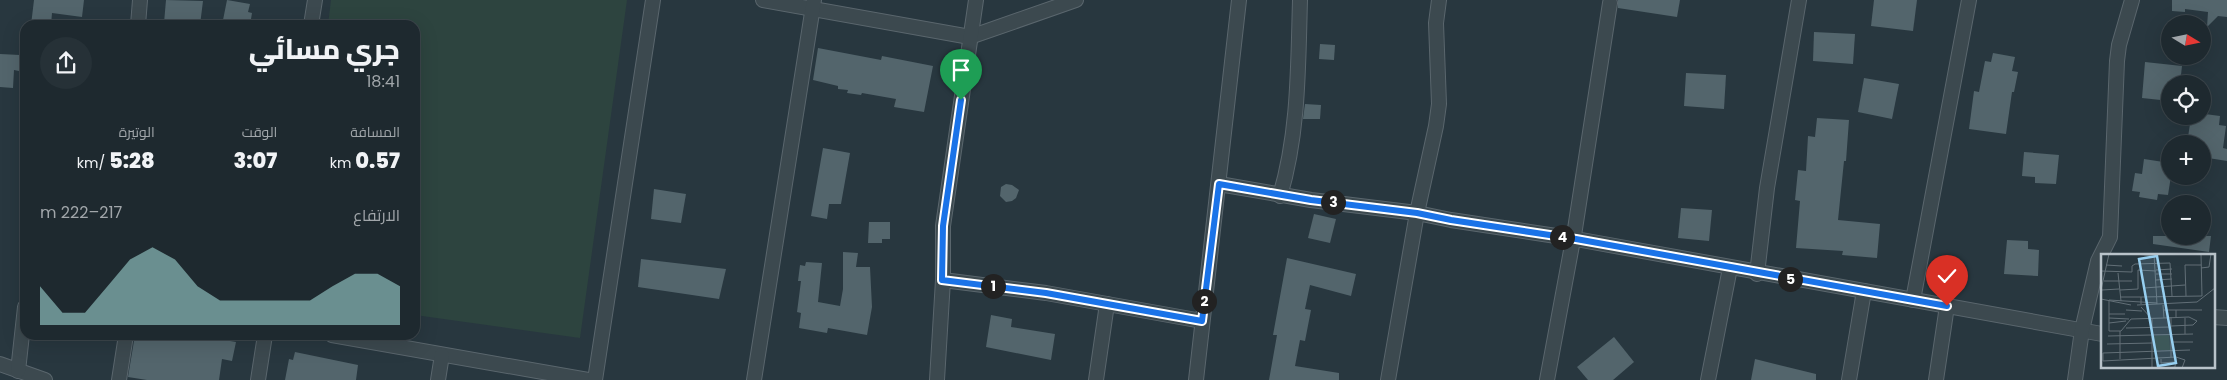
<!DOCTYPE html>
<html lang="ar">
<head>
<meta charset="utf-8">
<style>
  :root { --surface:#1e292f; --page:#263137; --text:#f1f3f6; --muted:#a1a6aa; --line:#3c454b; --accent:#8bbbb9 }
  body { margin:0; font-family:Poppins,Cairo,sans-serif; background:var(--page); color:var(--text); direction:rtl; height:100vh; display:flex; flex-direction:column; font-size:19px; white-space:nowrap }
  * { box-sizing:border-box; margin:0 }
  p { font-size:16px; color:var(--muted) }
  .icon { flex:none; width:28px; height:28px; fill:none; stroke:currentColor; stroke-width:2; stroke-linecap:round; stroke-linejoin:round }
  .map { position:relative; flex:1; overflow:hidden; direction:ltr }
  .details { position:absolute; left:20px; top:20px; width:400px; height:320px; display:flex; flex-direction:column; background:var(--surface); border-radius:15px; box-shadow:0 5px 20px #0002,0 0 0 1px var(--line); direction:rtl }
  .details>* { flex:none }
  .needle { width:32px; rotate:100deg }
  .fabs { position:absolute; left:2161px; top:15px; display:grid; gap:10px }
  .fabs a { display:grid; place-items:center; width:50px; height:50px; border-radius:50%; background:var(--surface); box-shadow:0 5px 20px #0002,0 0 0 1px var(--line); font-size:25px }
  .pin { position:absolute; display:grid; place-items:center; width:42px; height:42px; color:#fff; margin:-51px -21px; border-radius:50% 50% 50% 0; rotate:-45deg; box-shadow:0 0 5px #0007 }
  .pin .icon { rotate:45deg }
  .km { position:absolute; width:25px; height:25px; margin:-12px; border-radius:50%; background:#222; color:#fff; font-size:14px; line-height:25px; text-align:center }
  .round { display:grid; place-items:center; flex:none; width:52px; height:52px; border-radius:26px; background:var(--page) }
  .headline { display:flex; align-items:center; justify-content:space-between; height:85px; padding:0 20px }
  h1 { font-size:28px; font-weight:800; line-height:38px }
  .figures { display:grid; grid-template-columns:repeat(3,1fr); gap:8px; height:85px; padding:5px 20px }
  .figures div { display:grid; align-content:center }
  .figures b { font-size:21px; font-weight:800 }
  .figures small { font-size:14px; font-weight:400 }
  .figures p { font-size:14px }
  .chart { height:140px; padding:10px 20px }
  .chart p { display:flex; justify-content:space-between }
  .chart svg { width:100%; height:90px; margin-top:5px; fill:var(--accent); opacity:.7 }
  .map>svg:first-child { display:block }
</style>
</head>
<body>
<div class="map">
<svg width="2227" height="380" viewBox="0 0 2227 380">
  <rect width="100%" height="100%" fill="#28373f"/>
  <path fill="#2d443f" d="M 331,0 L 627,0 L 580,338 L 415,315 L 415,25 L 328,25 Z"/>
  <g fill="#53656c">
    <path d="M 34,0 L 84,0 L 82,17 L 52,13 L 51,25 L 31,25 Z"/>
    <path d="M 166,0 L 203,1 L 200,25 L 164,23 Z"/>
    <path d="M 227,0 L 250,4 L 248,12 L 252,13 L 250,25 L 222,25 Z"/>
    <path d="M 1618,0 L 1680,0 L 1677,17 L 1618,8 Z"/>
    <path d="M 1874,0 L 1917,0 L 1913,31 L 1871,26 Z"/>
    <path d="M 2172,0 L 2227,0 L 2227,17 L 2218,16 L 2207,27 L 2208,12 L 2185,9 L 2185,12 L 2172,11 Z"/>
    <path d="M 1814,32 L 1855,34 L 1853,64 L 1813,61 Z"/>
    <path d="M 1320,44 L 1335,45 L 1334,60 L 1319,59 Z"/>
    <path d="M 818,48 L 881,60 L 882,56 L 933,66 L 924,112 L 894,107 L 896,99 L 862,93 L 861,95 L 847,93 L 848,90 L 838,89 L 838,86 L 813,80 Z"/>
    <path d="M 1993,53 L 2015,57 L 2012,71 L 2018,72 L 2014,92 L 2012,92 L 2006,134 L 1969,129 L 1974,91 L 1979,92 L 1985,61 L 1991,62 Z"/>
    <path d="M 0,54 L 20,55 L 19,71 L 14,70 L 13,88 L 0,87 Z"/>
    <path d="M 2145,62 L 2182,66 L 2180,84 L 2170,84 L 2170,101 L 2142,98 Z"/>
    <path d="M 1686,73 L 1726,75 L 1724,109 L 1684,106 Z"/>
    <path d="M 1864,78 L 1899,84 L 1892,119 L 1858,112 Z"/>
    <path d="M 1305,104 L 1321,105 L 1320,119 L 1303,119 Z"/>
    <path d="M 2205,114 L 2220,116 L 2219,125 L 2226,126 L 2223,148 L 2227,149 L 2227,161 L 2202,157 L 2202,144 L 2187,144 L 2191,117 L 2204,118 Z"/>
    <path d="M 1817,118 L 1849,120 L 1846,161 L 1844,161 L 1838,220 L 1880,224 L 1877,258 L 1842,255 L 1843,251 L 1796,248 L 1800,201 L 1795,200 L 1798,170 L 1806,171 L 1808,136 L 1815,137 Z"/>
    <path d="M 823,148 L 850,153 L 841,204 L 829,204 L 827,219 L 811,216 Z"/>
    <path d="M 2024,152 L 2059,155 L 2056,184 L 2035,183 L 2035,177 L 2022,176 Z"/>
    <path d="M 2144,159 L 2170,163 L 2171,176 L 2168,195 L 2158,194 L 2157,200 L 2139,197 L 2140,192 L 2132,191 L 2135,173 L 2142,174 Z"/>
    <path d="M 1006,184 L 1012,185 L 1019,190 L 1016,198 L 1012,201 L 1006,202 L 1000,196 L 1001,187 Z"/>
    <path d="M 654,189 L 686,194 L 681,223 L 651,219 Z"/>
    <path d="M 1681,208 L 1712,210 L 1709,241 L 1678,238 Z"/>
    <path d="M 1314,214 L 1336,219 L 1330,243 L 1308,238 Z"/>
    <path d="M 869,222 L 890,222 L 890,239 L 882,239 L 882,243 L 868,243 Z"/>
    <path d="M 2153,236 L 2211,236 L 2209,252 L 2153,244 Z"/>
    <path d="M 2007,240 L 2028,241 L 2028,249 L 2039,250 L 2038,276 L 2004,274 Z"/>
    <path d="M 843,252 L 858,253 L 856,267 L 870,267 L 872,307 L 867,335 L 828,328 L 827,333 L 799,328 L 801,313 L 797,312 L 801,281 L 798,281 L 800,265 L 805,266 L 806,262 L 822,263 L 818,302 L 840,306 L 843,289 Z"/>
    <path d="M 1287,258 L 1356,274 L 1351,296 L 1310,285 L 1305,309 L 1311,310 L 1305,341 L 1300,340 L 1295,366 L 1339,373 L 1339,380 L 1269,380 L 1277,335 L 1273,335 Z"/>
    <path d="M 641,259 L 726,269 L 719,299 L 638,287 Z"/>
    <path d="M 991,315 L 1012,319 L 1011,327 L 1055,334 L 1051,360 L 986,347 Z"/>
    <path d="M 135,335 L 196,335 L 236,342 L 232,361 L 222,359 L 219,380 L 147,380 L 128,377 Z"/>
    <path d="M 1614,337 L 1634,362 L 1613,380 L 1588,380 L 1577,367 Z"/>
    <path d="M 295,352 L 358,365 L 356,380 L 285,380 L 289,359 L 293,360 Z"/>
    <path d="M 1755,359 L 1816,374 L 1816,380 L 1751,380 Z"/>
  </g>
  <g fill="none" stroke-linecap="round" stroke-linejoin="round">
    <defs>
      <g id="minor">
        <path d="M 763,0 L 970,37 L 1076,0"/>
        <path d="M 976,0 L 943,226 L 943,280 L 1046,293 L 1202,321"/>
        <path d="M 138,25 L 140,0"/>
        <path d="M 311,25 L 315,0"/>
        <path d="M 1219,184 L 1311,200 L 1417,213 L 1451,220 L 1576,239 L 2102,334"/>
        <path d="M 1280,196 C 1299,132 1298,66 1300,0"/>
        <path d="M 1757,274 L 1767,188 L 1799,0"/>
        <path d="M 1913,300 L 1969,0"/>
        <path d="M 2213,317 L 2227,318"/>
        <path d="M 332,335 L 588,380"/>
        <path d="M 0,364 L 45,380"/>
        <path d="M 18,371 L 25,307"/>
        <path d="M 119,380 L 126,335"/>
        <path d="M 258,380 L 265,335"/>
        <path d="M 438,380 L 442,355"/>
        <path d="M 595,380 L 653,0"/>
        <path d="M 754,380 L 814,0"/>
        <path d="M 937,380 L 943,280"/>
        <path d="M 1096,380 L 1107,304"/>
        <path d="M 1196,380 L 1239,0"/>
        <path d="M 1388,380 L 1417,213 L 1436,126 L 1439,104 L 1436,23 L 1439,0"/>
        <path d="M 1547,380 L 1575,229 L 1610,3"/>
        <path d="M 1708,380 L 1730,268"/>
        <path d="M 1849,380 L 1864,291"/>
        <path d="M 1936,380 L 1947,306"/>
        <path d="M 2075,380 L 2082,330 L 2098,261 L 2110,237 L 2117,61 L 2119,45 L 2132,0"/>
      </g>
    </defs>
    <use href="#minor" stroke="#5a666d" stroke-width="16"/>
    <use href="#minor" stroke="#3c494f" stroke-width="14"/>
  </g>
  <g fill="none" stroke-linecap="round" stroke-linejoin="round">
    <defs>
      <path id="route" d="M 961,100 L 943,226 L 942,280 L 1046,293 L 1202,321 L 1219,184 L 1311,200 L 1417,213 L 1451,220 L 1576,239 L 1947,306"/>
    </defs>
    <use href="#route" stroke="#fff" stroke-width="10"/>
    <use href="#route" stroke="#1a73e8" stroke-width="6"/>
  </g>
  <g transform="translate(2101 254)">
    <rect width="114" height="114" fill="#28373f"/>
    <path d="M 68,81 L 69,96 L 52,96 L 52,82 Z" fill="#2d443f"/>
    <path fill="none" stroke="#626f77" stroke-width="1" d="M 35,0 L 53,2M 53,0 L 56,50M 100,0 L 101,42M 5,11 L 21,12M 100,14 L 108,13 L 110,0M 55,16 L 71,15M 0,17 L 31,18 L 31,12 L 34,10 L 69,9 L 71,42M 17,19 L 20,47M 55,20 L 71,20M 55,26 L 71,25M 3,27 L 31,27M 43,34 L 84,31M 0,36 L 8,0M 1,36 L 18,35M 19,36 L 37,35 L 37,16 L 55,17M 85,42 L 84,11 L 100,11M 19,43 L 40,43 L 40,50M 40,43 L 101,42M 0,45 L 30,51M 56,49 L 8,46 L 8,77 L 20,77 L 30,65 L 63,64 L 62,51M 36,51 L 96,48 L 114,34M 40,53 L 51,65 L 51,114M 25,56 L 41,57M 62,56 L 75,56 L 75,63M 75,56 L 101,56M 8,60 L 24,60M 70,63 L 70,103M 8,64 L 28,65M 63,64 L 88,63 L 96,67 L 92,71 L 70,72M 84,64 L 84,80M 8,69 L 25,67M 25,74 L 70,73M 19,77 L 19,105M 7,82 L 92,80M 70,88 L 92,88M 6,90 L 51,89M 60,105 L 60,109 L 74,108M 65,114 L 74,113 L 75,103M 81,114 L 84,106 L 75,103 L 2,107 L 2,99 L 89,96"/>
    <path fill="#97cff0" fill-opacity="0.15" stroke="#97cff0" stroke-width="2.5" d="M 56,2 L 75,109 L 57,112 L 38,5 Z"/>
    <rect width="114" height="114" fill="none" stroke="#b9c3ca" stroke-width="2.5"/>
  </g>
</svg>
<div class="fabs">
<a><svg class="needle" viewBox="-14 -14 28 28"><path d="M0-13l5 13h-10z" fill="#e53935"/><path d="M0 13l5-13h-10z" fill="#a1a6aa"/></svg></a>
<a><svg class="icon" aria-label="locate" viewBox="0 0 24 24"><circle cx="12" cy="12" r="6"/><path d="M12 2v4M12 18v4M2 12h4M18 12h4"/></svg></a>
<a>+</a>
<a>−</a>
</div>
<div class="pin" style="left:961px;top:100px;background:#1e9e55"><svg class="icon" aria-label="arrive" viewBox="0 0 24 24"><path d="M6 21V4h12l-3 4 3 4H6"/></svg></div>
<div class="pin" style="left:1947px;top:306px;background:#d93025"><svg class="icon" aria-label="check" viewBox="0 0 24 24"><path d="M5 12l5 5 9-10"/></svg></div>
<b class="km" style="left:993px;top:286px">1</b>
<b class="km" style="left:1204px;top:301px">2</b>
<b class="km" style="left:1333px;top:202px">3</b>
<b class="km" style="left:1562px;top:237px">4</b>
<b class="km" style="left:1790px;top:279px">5</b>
<section class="details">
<div class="headline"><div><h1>جري مسائي</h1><p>18:41</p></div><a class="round"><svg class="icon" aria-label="share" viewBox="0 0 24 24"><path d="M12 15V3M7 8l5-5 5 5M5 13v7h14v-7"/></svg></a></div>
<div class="figures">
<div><p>المسافة</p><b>0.57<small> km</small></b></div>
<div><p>الوقت</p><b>3:07</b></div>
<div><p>الوتيرة</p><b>5:28<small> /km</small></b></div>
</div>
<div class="chart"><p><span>الارتفاع</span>217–222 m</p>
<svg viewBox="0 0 160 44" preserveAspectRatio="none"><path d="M0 44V25L10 38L20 38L30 25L40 12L50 6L60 12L70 25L80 32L90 32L100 32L110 32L120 32L130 25L140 19L150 19L160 25V44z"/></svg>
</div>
</section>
</div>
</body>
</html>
